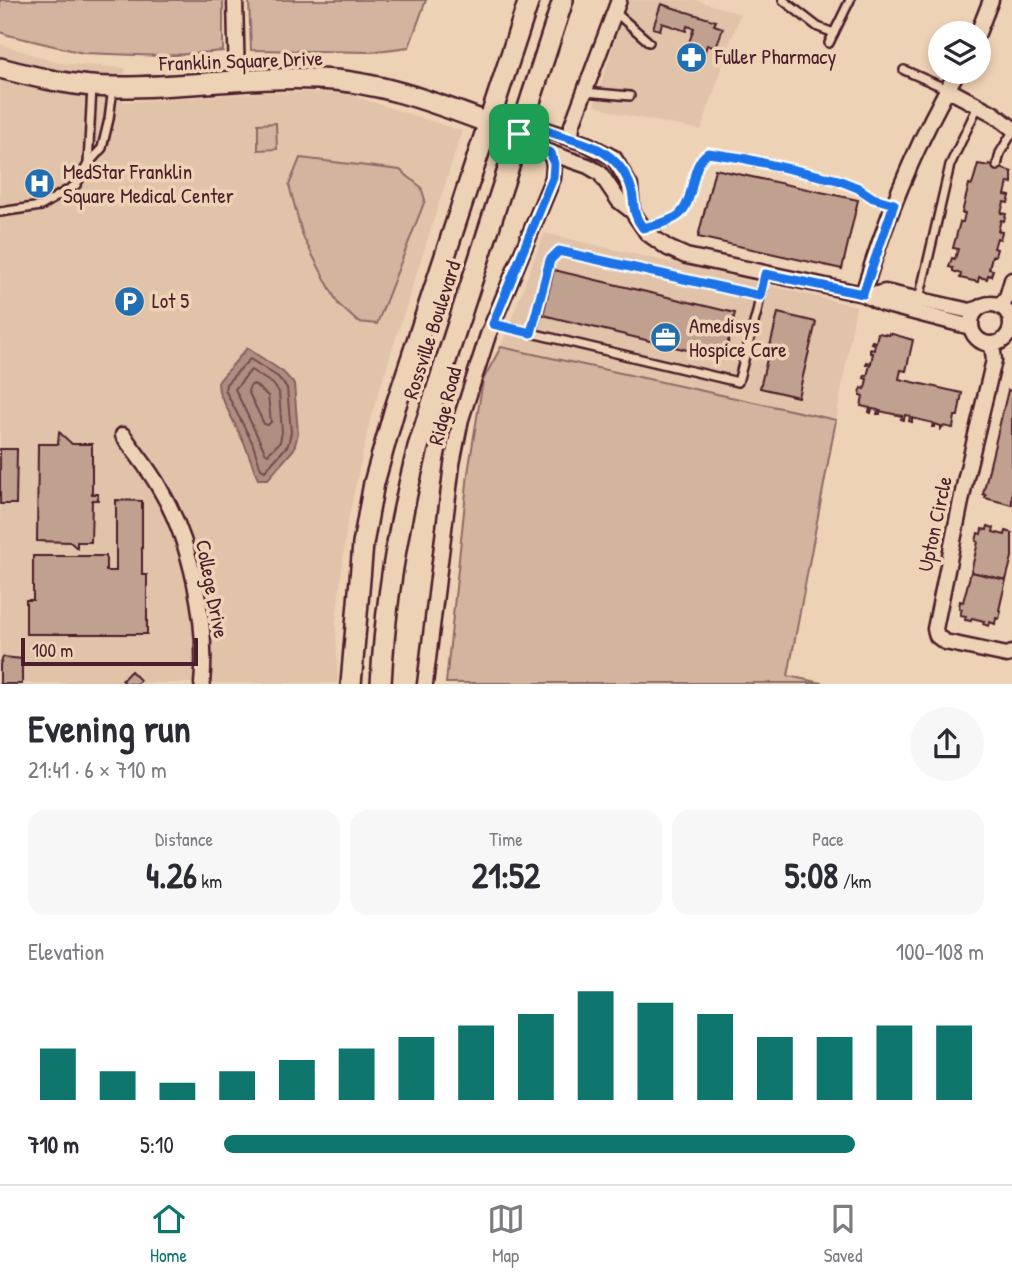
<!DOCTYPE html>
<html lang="en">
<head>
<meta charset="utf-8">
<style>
  :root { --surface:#fff; --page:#f7f7f7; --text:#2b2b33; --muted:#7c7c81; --line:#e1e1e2; --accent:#0f766e }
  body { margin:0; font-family:"Patrick Hand",sans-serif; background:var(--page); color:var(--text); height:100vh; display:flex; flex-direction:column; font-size:26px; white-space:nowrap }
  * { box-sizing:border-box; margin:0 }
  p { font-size:23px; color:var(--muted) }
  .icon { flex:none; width:38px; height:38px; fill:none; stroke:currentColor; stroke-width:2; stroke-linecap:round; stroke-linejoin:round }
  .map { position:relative; height:684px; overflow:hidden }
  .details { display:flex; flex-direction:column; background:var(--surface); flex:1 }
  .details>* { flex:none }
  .controls { position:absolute; left:928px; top:21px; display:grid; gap:14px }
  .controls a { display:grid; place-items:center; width:63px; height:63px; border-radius:50%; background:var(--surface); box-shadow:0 4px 10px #0003; font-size:35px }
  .scale { position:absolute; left:21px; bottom:18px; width:177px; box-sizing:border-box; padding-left:7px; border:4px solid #4a1f2b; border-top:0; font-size:19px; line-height:24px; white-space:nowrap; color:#4a1f2b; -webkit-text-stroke:5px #eed2b5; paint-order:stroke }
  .pin { position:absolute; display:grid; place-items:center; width:60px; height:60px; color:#fff; margin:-30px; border-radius:14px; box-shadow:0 4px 10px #0006 }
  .round { display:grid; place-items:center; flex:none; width:74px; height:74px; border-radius:37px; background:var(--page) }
  .head { display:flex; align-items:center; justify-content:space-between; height:119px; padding:0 28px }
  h1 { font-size:38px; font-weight:700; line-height:52px }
  .stats { display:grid; grid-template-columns:repeat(3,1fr); gap:10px; height:119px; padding:7px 28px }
  .stats div { display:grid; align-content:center; border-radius:18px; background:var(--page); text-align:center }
  .stats b { font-size:35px; font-weight:700 }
  .stats small { font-size:19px; font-weight:400 }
  .stats p { font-size:19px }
  .chart { height:196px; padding:14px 28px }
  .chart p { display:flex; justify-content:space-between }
  .chart svg { width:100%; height:126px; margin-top:7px; stroke:var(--accent); stroke-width:6 }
  ul { padding:0 28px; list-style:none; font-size:23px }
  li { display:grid; grid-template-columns:112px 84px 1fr; align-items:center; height:52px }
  li i { height:18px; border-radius:9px; background:var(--accent) }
  .menu { display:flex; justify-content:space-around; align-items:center; height:98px; border-top:2px solid var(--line); background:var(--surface); font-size:19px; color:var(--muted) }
  .menu a { display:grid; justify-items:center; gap:4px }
  .menu .on { color:var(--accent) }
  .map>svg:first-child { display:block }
</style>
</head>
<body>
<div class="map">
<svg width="1012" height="684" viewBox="0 0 1012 684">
  <rect width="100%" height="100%" fill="#eed2b5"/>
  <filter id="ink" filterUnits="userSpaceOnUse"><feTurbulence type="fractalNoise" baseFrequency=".0143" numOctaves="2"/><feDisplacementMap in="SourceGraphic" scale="14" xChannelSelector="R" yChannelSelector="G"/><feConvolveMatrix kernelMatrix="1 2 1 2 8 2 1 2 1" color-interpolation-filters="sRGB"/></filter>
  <g filter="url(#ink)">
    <g fill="#e0c3a9">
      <path d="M 628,0 L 696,0 L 740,14 L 701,130 L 620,114 L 594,105 Z"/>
      <path d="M 0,44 L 58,63 L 125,68 L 123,102 L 273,92 L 344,93 L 462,131 L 371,416 L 347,524 L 336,622 L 338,683 L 0,683 Z"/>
      <path d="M 544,233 L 856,306 L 836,420 L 501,347 Z"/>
    </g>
    <g fill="#d3b49f" stroke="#8e6a65" stroke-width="2">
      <path d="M 0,0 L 223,0 L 223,51 L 163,56 L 83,53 L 8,35 L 0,32 Z"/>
      <path d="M 249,0 L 426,0 L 409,47 L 369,52 L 251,50 Z"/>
      <path d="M 276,123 L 277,149 L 258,150 L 258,124 Z"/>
      <path d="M 300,158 L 400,170 L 421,187 L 425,200 L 377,324 L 358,322 L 338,304 L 303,237 L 289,185 Z"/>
      <path d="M 501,347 L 836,420 L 788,676 L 822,683 L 446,683 L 468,473 L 483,380 Z"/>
    </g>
    <path fill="#b08d81" stroke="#87615f" stroke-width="2" d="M 247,348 L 283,372 L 294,384 L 298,433 L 294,449 L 268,479 L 258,479 L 245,445 L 219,392 L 218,382 Z"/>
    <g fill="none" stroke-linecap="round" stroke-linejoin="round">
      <g stroke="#734b4d" stroke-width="2">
        <path d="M 250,359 L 278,377 L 287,388 L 291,432 L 288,445 L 265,471 L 261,469 L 252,442 L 225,390 L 226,384 Z"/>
        <path d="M 251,370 L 273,384 L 279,392 L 282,432 L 280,442 L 268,454 L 265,452 L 235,389 Z"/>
        <path d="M 254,384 L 268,396 L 271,422 L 268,425 L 264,424 L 248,391 L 250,386 Z"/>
      </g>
    </g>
    <g fill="#c0a08e" stroke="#4a1f2b" stroke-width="2">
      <path d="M 661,4 L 716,21 L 714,25 L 723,28 L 716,48 L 707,45 L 699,68 L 682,63 L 694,28 L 687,26 L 686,31 L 662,23 L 660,30 L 653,28 Z"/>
      <path d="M 978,164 L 989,166 L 989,164 L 1012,172 L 1012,183 L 1008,182 L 1005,195 L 1010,196 L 1008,203 L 1004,202 L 1001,213 L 1006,214 L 1004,221 L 1001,220 L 998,231 L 1002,232 L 1000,239 L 997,238 L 994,248 L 997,249 L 995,256 L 992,256 L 989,269 L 993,270 L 991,276 L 988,275 L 987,279 L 979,277 L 978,282 L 960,278 L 961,274 L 953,271 L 953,268 L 949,267 L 952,258 L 955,259 L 958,249 L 953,248 L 960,222 L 963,222 L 965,213 L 962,213 L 969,184 L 972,185 Z"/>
      <path d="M 715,169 L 858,200 L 842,269 L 698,237 Z"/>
      <path d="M 554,270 L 735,313 L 724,359 L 543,315 Z"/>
      <path d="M 778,313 L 816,322 L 798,397 L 760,388 Z"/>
      <path d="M 878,333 L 889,335 L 889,333 L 913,340 L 906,371 L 901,370 L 899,379 L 962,393 L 958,416 L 955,416 L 953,428 L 943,426 L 941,429 L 941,426 L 935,424 L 934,427 L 932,427 L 933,423 L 912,418 L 912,422 L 909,421 L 910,416 L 905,415 L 904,420 L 901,419 L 902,416 L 880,411 L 880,414 L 877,414 L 878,410 L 872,409 L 871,413 L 869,412 L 870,408 L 861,406 L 863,396 L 860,395 L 861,388 L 865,389 L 867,379 L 864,378 L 865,375 L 867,376 L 870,365 L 866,365 L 867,362 L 871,363 L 873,353 L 870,353 L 870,349 L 874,350 L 875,344 L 871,343 L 872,341 L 876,342 Z"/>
      <path d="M 1012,387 L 1012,505 L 985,498 L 986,495 L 983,494 L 1008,390 L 1011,391 Z"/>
      <path d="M 59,432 L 72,444 L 92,444 L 92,494 L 98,494 L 98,500 L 92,500 L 91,542 L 77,542 L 77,548 L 70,542 L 37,541 L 38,444 L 58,444 Z"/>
      <path d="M 0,449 L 17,449 L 16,504 L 0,504 Z"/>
      <path d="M 116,500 L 142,501 L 142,575 L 147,575 L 147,634 L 26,634 L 26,600 L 33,600 L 33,556 L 106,556 L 106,571 L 116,571 Z"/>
      <path d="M 988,526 L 994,528 L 993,532 L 1005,535 L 1006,531 L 1012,533 L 1012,557 L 1006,580 L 971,572 L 978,542 L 976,541 L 978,533 L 981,534 L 982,529 L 987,530 Z"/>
      <path d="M 971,572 L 1006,580 L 999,610 L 1001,611 L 999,619 L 996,618 L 995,624 L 990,622 L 989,626 L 983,624 L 984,621 L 972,618 L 971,621 L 965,620 L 966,616 L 960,615 L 962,609 L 959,608 L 960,601 L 963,602 Z"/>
      <path d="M 3,657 L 22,659 L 22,684 L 0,684 L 0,664 Z"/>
      <path d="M 131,671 L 140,680 L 137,684 L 126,684 L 122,680 Z"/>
    </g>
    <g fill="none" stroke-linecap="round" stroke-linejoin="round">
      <defs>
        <g id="lane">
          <path d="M 783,0 L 818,27 L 834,33"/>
          <path d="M 615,12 L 649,42"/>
          <path d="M 829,43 L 850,0"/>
          <path d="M 904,70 L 947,89"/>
          <path d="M 585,92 L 630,96"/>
          <path d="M 88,164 L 92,87"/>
          <path d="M 997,166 L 1000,153 L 1012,133"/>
          <path d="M 0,212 L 41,206 L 76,185 L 88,164 L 102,148 L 109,119 L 113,88"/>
          <path d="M 643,228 C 654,225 671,222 680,214 C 696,197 689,166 708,153 L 742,158 L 838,180 L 858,188 L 873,198 L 894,204"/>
          <path d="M 760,296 L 765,274"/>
          <path d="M 919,299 L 950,165 L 978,106"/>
          <path d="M 493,324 L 738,382 L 757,312 L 760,296 L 559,251 L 550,260 L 532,333"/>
        </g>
        <g id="street">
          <path d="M 235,0 L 237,81"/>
          <path d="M 978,33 L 991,0"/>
          <path d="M 947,89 L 994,114 L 1012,128"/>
          <path d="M 519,134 L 539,149 L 588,166 L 600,173 L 619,201 L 632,211 L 647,233 L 668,248 L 686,256 L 863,294 L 883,304 L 971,327"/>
          <path d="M 519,134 L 538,127 L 587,144 L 614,158 L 630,186 L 632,211"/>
          <path d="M 571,137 L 572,125 L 619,0"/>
          <path d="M 863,294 C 886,217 917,142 957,72"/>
          <path d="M 869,296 L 885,292 L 970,311 L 977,309"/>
          <circle cx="991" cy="324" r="20"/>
          <path d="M 1001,306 L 1007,297 L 1012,280"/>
          <path d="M 992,344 L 994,360 L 966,477 L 935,629 L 937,636 L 945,642 L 1007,655 L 1012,653"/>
          <path d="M 123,435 C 135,453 150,470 160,489 C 191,541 208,623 202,684"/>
          <path d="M 425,684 L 452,464 L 461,419 L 488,335 L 553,178 L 554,165 L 551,153"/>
        </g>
        <g id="secondary">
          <path d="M 0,68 C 38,78 76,87 116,87 C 183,88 251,76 318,79 C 388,81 454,111 519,134"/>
          <path d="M 351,684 L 363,544 L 374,483 L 395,408 L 529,0"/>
          <path d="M 381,684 C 385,603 398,525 418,447 L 563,0"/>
        </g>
      </defs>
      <use href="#lane" stroke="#4a1f2b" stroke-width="12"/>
      <use href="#street" stroke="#4a1f2b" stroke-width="19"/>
      <use href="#secondary" stroke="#4a1f2b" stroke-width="24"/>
      <use href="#lane" stroke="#eed2b5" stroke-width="7"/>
      <use href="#street" stroke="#eed2b5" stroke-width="14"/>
      <use href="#secondary" stroke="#eed2b5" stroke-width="19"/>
    </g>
  </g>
  <g fill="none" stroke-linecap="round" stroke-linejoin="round" filter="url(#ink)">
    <defs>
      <path id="route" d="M 538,127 C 573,144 610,140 629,182 C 637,200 629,210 643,228 C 654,225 671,222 680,214 C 696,197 689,166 708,153 L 742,158 L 838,180 L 858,188 L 873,198 L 894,204 L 863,294 L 765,274 L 760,296 L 559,251 L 550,260 L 531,333 L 493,324 L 553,178 L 554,164 L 551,153 L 539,149 L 519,134 Z"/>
    </defs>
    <use href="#route" stroke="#fff" stroke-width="14"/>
    <use href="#route" stroke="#1a73e8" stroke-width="9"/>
  </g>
  <defs>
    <symbol id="pharmacy-disc" viewBox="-11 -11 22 22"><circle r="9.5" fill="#1f6fb2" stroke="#eed2b5"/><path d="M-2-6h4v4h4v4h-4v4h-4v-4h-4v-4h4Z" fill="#fff"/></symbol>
    <symbol id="hospital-disc" viewBox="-11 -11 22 22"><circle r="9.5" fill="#1f6fb2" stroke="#eed2b5"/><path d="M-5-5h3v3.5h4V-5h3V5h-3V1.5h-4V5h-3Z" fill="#fff"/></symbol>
    <symbol id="parking-disc" viewBox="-11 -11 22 22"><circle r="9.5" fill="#1f6fb2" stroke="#eed2b5"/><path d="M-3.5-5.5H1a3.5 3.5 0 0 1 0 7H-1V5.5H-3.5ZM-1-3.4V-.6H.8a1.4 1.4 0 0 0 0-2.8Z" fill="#fff"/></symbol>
    <symbol id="office-disc" viewBox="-11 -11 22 22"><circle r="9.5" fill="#1f6fb2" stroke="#eed2b5"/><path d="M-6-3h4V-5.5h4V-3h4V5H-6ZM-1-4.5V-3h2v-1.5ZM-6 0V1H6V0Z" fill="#fff"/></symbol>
  </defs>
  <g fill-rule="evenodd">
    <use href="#pharmacy-disc" x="674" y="40" width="35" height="35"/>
    <use href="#hospital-disc" x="22" y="166" width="35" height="35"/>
    <use href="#parking-disc" x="112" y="284" width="35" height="35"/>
    <use href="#office-disc" x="648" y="320" width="35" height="35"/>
  </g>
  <g text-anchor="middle" stroke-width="7" stroke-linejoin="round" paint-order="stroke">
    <g font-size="21" fill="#4a1f2b" stroke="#eed2b5" text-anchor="start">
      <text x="715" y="64">Fuller Pharmacy</text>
      <text x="63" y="179">MedStar Franklin<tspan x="63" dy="24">Square Medical Center</tspan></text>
      <text x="152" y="308">Lot 5</text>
      <text x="689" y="333">Amedisys<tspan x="689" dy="24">Hospice Care</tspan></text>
    </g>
    <g font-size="21" fill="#4a1f2b" stroke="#eed2b5">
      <text transform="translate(241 61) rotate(-2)" y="7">Franklin Square Drive</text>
      <text transform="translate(432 330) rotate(-72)" y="7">Rossville Boulevard</text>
      <text transform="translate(445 406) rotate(-76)" y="7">Ridge Road</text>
      <text transform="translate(935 524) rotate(-78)" y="7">Upton Circle</text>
      <text transform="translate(212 589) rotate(79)" y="7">College Drive</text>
    </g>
  </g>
</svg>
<div class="controls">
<a><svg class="icon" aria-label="layers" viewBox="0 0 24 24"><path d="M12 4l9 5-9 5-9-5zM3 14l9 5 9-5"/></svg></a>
</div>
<div class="scale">100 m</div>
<div class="pin" style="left:519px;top:134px;background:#1e9e55"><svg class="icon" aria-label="arrive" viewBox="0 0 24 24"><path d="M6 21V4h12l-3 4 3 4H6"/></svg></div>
</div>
<section class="details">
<div class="head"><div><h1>Evening run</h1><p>21:41 · 6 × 710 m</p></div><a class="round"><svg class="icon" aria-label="share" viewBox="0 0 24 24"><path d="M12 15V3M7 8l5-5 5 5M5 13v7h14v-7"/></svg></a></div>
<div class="stats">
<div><p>Distance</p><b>4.26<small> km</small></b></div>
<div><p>Time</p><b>21:52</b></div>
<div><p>Pace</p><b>5:08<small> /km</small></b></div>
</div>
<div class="chart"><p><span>Elevation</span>100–108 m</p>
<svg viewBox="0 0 160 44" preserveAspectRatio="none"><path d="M5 44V26M15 44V34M25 44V38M35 44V34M45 44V30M55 44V26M65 44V22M75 44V18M85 44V14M95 44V6M105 44V10M115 44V14M125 44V22M135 44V22M145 44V18M155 44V18"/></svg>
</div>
<ul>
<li><b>710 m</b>5:10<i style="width:83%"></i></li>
</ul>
</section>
<nav class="menu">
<a class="on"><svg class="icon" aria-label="home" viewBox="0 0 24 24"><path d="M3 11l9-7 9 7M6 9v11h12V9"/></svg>Home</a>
<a><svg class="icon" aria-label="map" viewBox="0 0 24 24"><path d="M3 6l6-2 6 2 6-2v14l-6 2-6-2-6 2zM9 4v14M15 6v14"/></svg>Map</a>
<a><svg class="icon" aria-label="saved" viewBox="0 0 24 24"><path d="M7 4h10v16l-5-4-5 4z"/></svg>Saved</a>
</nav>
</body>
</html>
